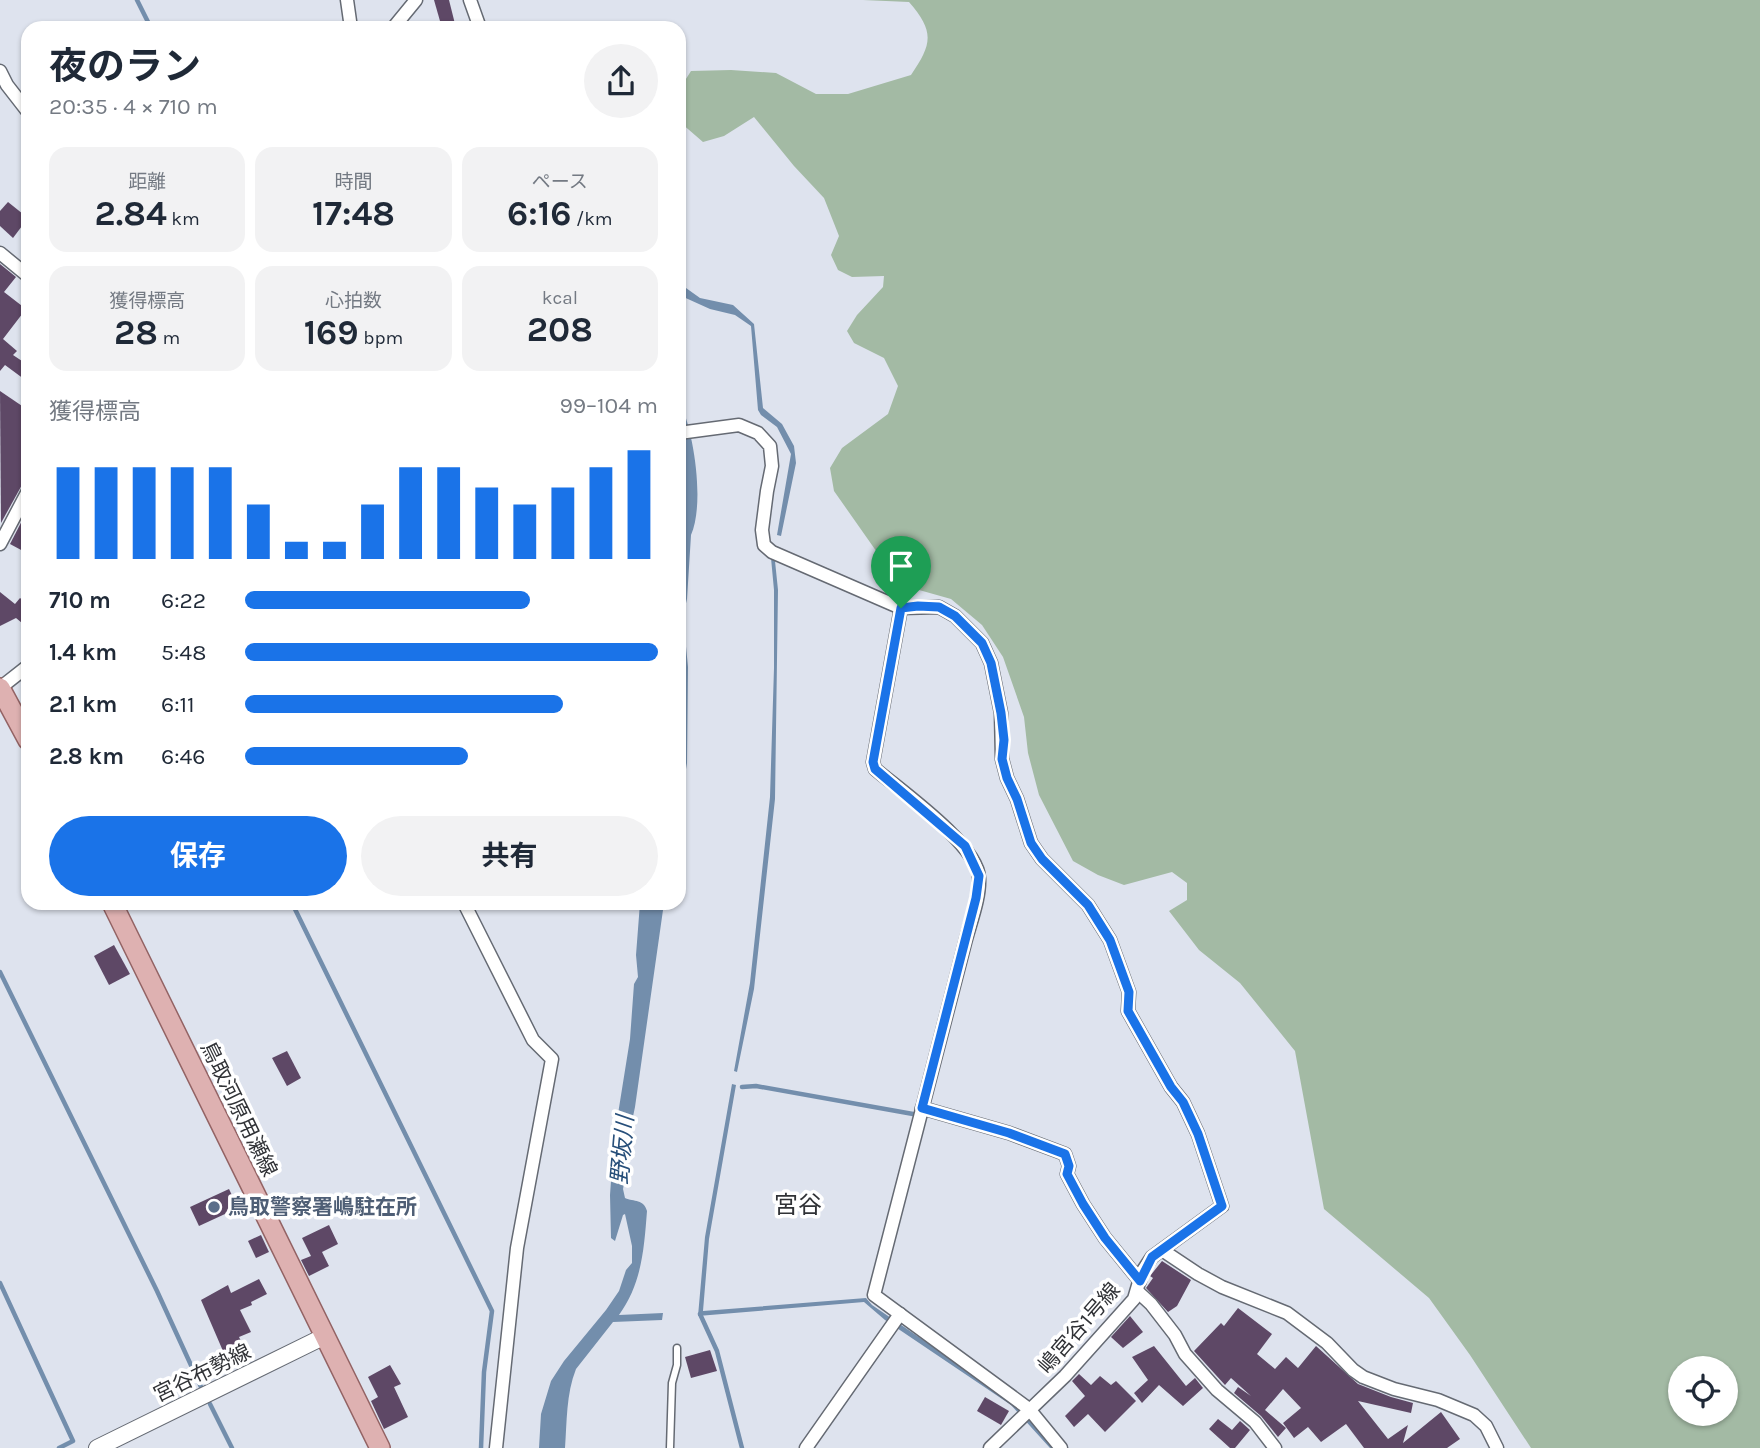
<!DOCTYPE html>
<html lang="ja">
<head>
<meta charset="utf-8">
<style>
  :root { --surface:#fff; --page:#f2f2f3; --text:#1f2937; --muted:#747a83; --accent:#1a73e8 }
  body { margin:0; font-family:Karla,"Noto Sans JP",sans-serif; background:var(--page); color:var(--text); height:100vh; display:flex; flex-direction:column; font-size:26px; white-space:nowrap }
  * { box-sizing:border-box; margin:0 }
  p { font-size:23px; color:var(--muted) }
  .icon { flex:none; width:38px; height:38px; fill:none; stroke:currentColor; stroke-width:2; stroke-linecap:round; stroke-linejoin:round }
  .map { position:relative; flex:1; overflow:hidden }
  .drawer { position:absolute; left:21px; top:21px; width:665px; height:889px; display:flex; flex-direction:column; background:var(--surface); border-radius:21px; box-shadow:0 2px 5px #0004 }
  .drawer>* { flex:none }
  .fabs { position:absolute; left:1668px; top:1356px; display:grid; gap:14px }
  .fabs a { display:grid; place-items:center; width:70px; height:70px; border-radius:50%; background:var(--surface); box-shadow:0 2px 5px #0004; font-size:35px }
  .pin { position:absolute; display:grid; place-items:center; width:60px; height:60px; color:#fff; margin:-72px -30px; border-radius:50% 50% 50% 0; rotate:-45deg; box-shadow:0 0 7px #0007 }
  .pin .icon { rotate:45deg }
  .round { display:grid; place-items:center; flex:none; width:74px; height:74px; border-radius:37px; background:var(--page) }
  .overview { display:flex; align-items:center; justify-content:space-between; height:119px; padding:0 28px }
  h1 { font-size:38px; font-weight:700; line-height:52px }
  .metrics { display:grid; grid-template-columns:repeat(3,1fr); gap:10px; height:119px; padding:7px 28px }
  .metrics div { display:grid; align-content:center; border-radius:18px; background:var(--page); text-align:center }
  .metrics b { font-size:35px; font-weight:700 }
  .metrics small { font-size:19px; font-weight:400 }
  .metrics p { font-size:19px }
  .chart { height:196px; padding:14px 28px }
  .chart p { display:flex; justify-content:space-between }
  .chart svg { width:100%; height:126px; margin-top:7px; stroke:var(--accent); stroke-width:6 }
  .primary-button { display:flex; gap:14px; margin-top:auto; padding:14px 28px }
  .primary-button a { flex:1; height:80px; border-radius:42px; background:var(--accent); color:#fff; font-size:28px; font-weight:700; line-height:80px; text-align:center }
  .primary-button a+a { background:var(--page); color:var(--text) }
  ul { padding:0 28px; list-style:none; font-size:23px }
  li { display:grid; grid-template-columns:112px 84px 1fr; align-items:center; height:52px }
  li i { height:18px; border-radius:9px; background:var(--accent) }
  .map>svg:first-child { display:block }
</style>
</head>
<body>
<div class="map">
<svg width="1760" height="1448" viewBox="0 0 1760 1448">
  <rect width="100%" height="100%" fill="#dee3ee"/>
  <path fill="#a3baa4" fill-rule="evenodd" d="M 863,0 L 1760,0 L 1760,1448 L 1531,1448 L 1470,1355 L 1429,1298 L 1324,1209 L 1295,1051 L 1240,983 L 1199,950 L 1169,911 L 1187,900 L 1187,883 L 1172,872 L 1124,885 L 1098,875 L 1073,861 L 1039,795 L 1028,753 L 1024,717 L 1003,657 L 982,625 L 951,599 L 912,588 L 893,575 L 834,491 L 830,468 L 842,448 L 888,414 L 898,386 L 884,358 L 854,343 L 847,331 L 857,315 L 883,287 L 884,276 L 852,277 L 838,270 L 831,255 L 839,236 L 824,198 L 794,166 L 754,117 L 724,136 L 703,142 L 681,123 L 679,90 L 691,71 L 731,70 L 776,73 L 816,94 L 848,94 L 911,75 C 932,44 935,32 909,2 ZM 1680,1368 L 1726,1368 L 1726,1414 L 1680,1414 Z"/>
  <g fill="#738eac">
    <path d="M 679,283 L 700,298 L 733,305 L 754,324 L 763,408 L 782,424 L 794,446 L 796,463 L 781,536 L 777,535 L 791,454 L 777,427 L 761,415 L 758,410 L 751,326 L 735,315 L 710,309 L 679,295 Z"/>
    <path d="M 679,400 C 694,431 705,503 691,535 L 687,599 L 683,616 L 688,667 L 687,763 L 679,813 Z"/>
    <path d="M 771,558 L 775,561 L 778,590 L 775,799 L 754,989 L 737,1072 L 734,1071 L 750,983 L 770,797 L 774,668 L 774,590 Z"/>
    <path d="M 640,903 L 664,903 L 635,1107 L 626,1150 L 627,1167 L 623,1189 L 625,1198 C 634,1202 644,1199 647,1211 C 644,1249 642,1283 619,1315 L 663,1313 L 662,1320 L 613,1322 L 576,1369 C 566,1394 567,1422 565,1448 L 539,1448 L 541,1414 L 551,1381 L 564,1361 L 606,1310 L 619,1291 L 626,1270 L 632,1263 L 632,1246 L 625,1214 L 623,1215 L 615,1241 L 611,1238 L 610,1195 L 614,1139 L 630,1039 L 634,984 L 638,977 L 636,955 Z"/>
    <path d="M 732,1084 L 736,1085 L 709,1239 L 703,1311 L 866,1298 L 872,1305 L 1015,1403 L 1055,1448 L 1050,1448 L 1011,1405 L 885,1320 L 864,1302 L 698,1316 L 705,1237 Z"/>
  </g>
  <g fill="none" stroke-linecap="round" stroke-linejoin="round">
    <g stroke="#738eac" stroke-width="4.5">
      <path d="M 137,0 L 151,28"/>
      <path d="M 292,903 L 492,1311 L 484,1372 L 481,1448"/>
      <path d="M 0,972 L 157,1291 L 201,1387"/>
      <path d="M 742,1087 L 756,1086 L 913,1114"/>
      <path d="M 0,1283 L 73,1441 L 59,1448"/>
      <path d="M 700,1314 L 717,1351 L 742,1448"/>
      <path d="M 210,1404 L 232,1448"/>
    </g>
  </g>
  <g fill="#5e4866">
    <path d="M 434,0 L 449,0 L 456,28 L 442,28 Z"/>
    <path d="M 8,202 L 28,218 L 13,238 L 0,226 L 0,211 Z"/>
    <path d="M 0,264 L 16,277 L 4,292 L 26,309 L 3,339 L 17,351 L 13,355 L 28,365 L 28,382 L 5,365 L 0,371 Z"/>
    <path d="M 0,391 L 28,410 L 28,474 L 1,523 Z"/>
    <path d="M 26,513 L 28,539 L 23,551 L 10,544 Z"/>
    <path d="M 0,592 L 15,604 L 20,598 L 28,604 L 28,628 L 16,618 L 0,626 Z"/>
    <path d="M 114,945 L 130,974 L 109,985 L 94,956 Z"/>
    <path d="M 287,1051 L 301,1078 L 287,1086 L 272,1058 Z"/>
    <path d="M 229,1189 L 238,1208 L 199,1226 L 190,1207 Z"/>
    <path d="M 329,1225 L 338,1244 L 322,1252 L 329,1266 L 309,1276 L 301,1260 L 311,1256 L 302,1238 Z"/>
    <path d="M 261,1235 L 269,1252 L 256,1258 L 248,1241 Z"/>
    <path d="M 1162,1261 L 1191,1280 L 1177,1306 L 1168,1312 L 1146,1288 L 1153,1278 L 1150,1276 Z"/>
    <path d="M 259,1279 L 267,1294 L 251,1302 L 252,1305 L 240,1310 L 251,1332 L 239,1337 L 245,1349 L 226,1358 L 201,1300 L 228,1285 L 231,1293 Z"/>
    <path d="M 1238,1308 L 1272,1334 L 1257,1354 L 1275,1369 L 1286,1357 L 1298,1368 L 1316,1346 L 1358,1384 L 1391,1397 L 1413,1403 L 1411,1413 L 1358,1401 L 1388,1439 L 1408,1425 L 1403,1443 L 1441,1412 L 1460,1439 L 1447,1448 L 1364,1448 L 1346,1424 L 1321,1442 L 1308,1427 L 1294,1438 L 1283,1423 L 1301,1408 L 1283,1389 L 1265,1410 L 1286,1428 L 1278,1437 L 1261,1416 L 1234,1393 L 1238,1387 L 1251,1396 L 1231,1378 L 1225,1385 L 1194,1351 L 1221,1323 L 1224,1326 Z"/>
    <path d="M 1130,1316 L 1143,1332 L 1123,1348 L 1111,1337 Z"/>
    <path d="M 1154,1346 L 1186,1386 L 1195,1378 L 1203,1388 L 1183,1406 L 1159,1385 L 1142,1403 L 1134,1393 L 1148,1380 L 1132,1357 Z"/>
    <path d="M 710,1350 L 717,1371 L 691,1378 L 685,1357 Z"/>
    <path d="M 390,1365 L 401,1384 L 394,1387 L 408,1417 L 384,1429 L 371,1401 L 378,1397 L 368,1377 Z"/>
    <path d="M 1079,1374 L 1091,1385 L 1100,1376 L 1111,1385 L 1116,1381 L 1136,1401 L 1105,1432 L 1088,1414 L 1074,1427 L 1065,1416 L 1085,1396 L 1072,1381 Z"/>
    <path d="M 985,1397 L 1009,1411 L 1001,1425 L 977,1411 Z"/>
    <path d="M 1218,1419 L 1232,1430 L 1240,1421 L 1250,1430 L 1235,1448 L 1230,1448 L 1209,1429 Z"/>
  </g>
  <g fill="none" stroke-linecap="round" stroke-linejoin="round">
    <defs>
      <path id="service" d="M 670,1448 L 672,1383 L 677,1365 L 677,1348"/>
      <g id="minor">
        <path d="M 347,0 L 351,28"/>
        <path d="M 470,0 L 480,28"/>
        <path d="M 393,28 L 416,0"/>
        <path d="M 0,71 L 7,85 L 28,112"/>
        <path d="M 0,253 L 28,276"/>
        <path d="M 679,433 L 739,425 L 758,433 L 770,446 L 772,466 L 767,491 L 762,530 L 764,545 L 772,552 L 901,608 L 939,607 L 955,616 L 982,643 L 991,663 L 1001,713 L 1002,759 L 1007,778 L 1017,799 L 1031,843 L 1042,859 L 1088,905 L 1110,940 L 1129,992 L 1128,1011 L 1171,1087 L 1183,1102 L 1198,1134 L 1222,1206 L 1152,1257 L 1142,1272 L 1134,1299 L 1065,1376 L 990,1448"/>
        <path d="M 0,544 L 28,491"/>
        <path d="M 901,608 L 873,762 L 875,769 C 901,791 978,845 979,878 C 980,899 970,923 965,943 L 874,1295 L 1029,1409 L 1061,1448"/>
        <path d="M 0,688 L 28,666"/>
        <path d="M 464,903 L 533,1040 L 552,1059 L 517,1248 L 496,1448"/>
        <path d="M 922,1108 L 1009,1133 L 1065,1154 L 1069,1166 L 1067,1174 L 1083,1204 L 1105,1238 L 1140,1281"/>
        <path d="M 1162,1250 L 1198,1274 L 1222,1287 L 1287,1313 L 1327,1343 L 1353,1370 L 1363,1377 L 1394,1389 L 1438,1400 L 1474,1415 L 1486,1426 L 1497,1448"/>
        <path d="M 1137,1291 L 1151,1304 L 1175,1335 L 1185,1354 L 1217,1390 L 1255,1422 L 1275,1448"/>
        <path d="M 806,1448 L 900,1314"/>
      </g>
      <path id="tertiary" d="M 97,1448 L 325,1336"/>
      <g id="primary">
        <path d="M 0,688 L 28,740"/>
        <path d="M 112,903 L 380,1448"/>
      </g>
    </defs>
    <use href="#service" stroke="#656a73" stroke-width="9"/>
    <use href="#minor" stroke="#656a73" stroke-width="15"/>
    <use href="#tertiary" stroke="#656a73" stroke-width="18"/>
    <use href="#primary" stroke="#936364" stroke-width="22"/>
    <use href="#service" stroke="#fff" stroke-width="6"/>
    <use href="#minor" stroke="#fff" stroke-width="12"/>
    <use href="#tertiary" stroke="#fff" stroke-width="16"/>
    <use href="#primary" stroke="#deb1b1" stroke-width="19"/>
  </g>
  <g fill="none" stroke-linecap="round" stroke-linejoin="round">
    <defs>
      <path id="route" d="M 918,606 L 939,607 L 955,616 L 982,643 L 991,663 L 1001,713 L 1004,740 L 1002,759 L 1007,778 L 1017,799 L 1031,843 L 1042,859 L 1088,905 L 1110,940 L 1129,992 L 1128,1011 L 1171,1087 L 1183,1102 L 1198,1134 L 1222,1206 L 1152,1257 L 1140,1281 L 1105,1238 L 1083,1204 L 1067,1174 L 1069,1166 L 1065,1154 L 1009,1133 L 922,1108 L 976,898 L 979,876 L 965,846 L 875,769 L 873,762 L 901,608 Z"/>
    </defs>
    <use href="#route" stroke="#fff" stroke-width="14"/>
    <use href="#route" stroke="#1a73e8" stroke-width="9"/>
  </g>
  <circle fill="#5c6f8a" stroke="#fff" stroke-width="2.5" cx="214" cy="1207" r="7"/>
  <g text-anchor="middle" stroke-width="7" stroke-linejoin="round" paint-order="stroke">
    <g font-size="21" fill="#303236" stroke="#fff">
      <text transform="translate(239 1109) rotate(64)" y="7">鳥取河原用瀬線</text>
      <text transform="translate(1079 1328) rotate(-49)" y="7">嶋宮谷1号線</text>
      <text transform="translate(202 1373) rotate(-26)" y="7">宮谷布勢線</text>
    </g>
    <g font-size="21" font-weight="bold" fill="#4e5e75" stroke="#fff" text-anchor="start">
      <text x="228" y="1214">鳥取警察署嶋駐在所</text>
    </g>
    <g font-size="23" font-style="italic" fill="#274f7a" stroke="#fff">
      <text transform="translate(622 1150) rotate(-85)" y="8">野坂川</text>
    </g>
    <g font-size="24" fill="#303236" stroke="#fff">
      <text x="798" y="1213">宮谷</text>
    </g>
  </g>
</svg>
<div class="fabs">
<a><svg class="icon" aria-label="locate" viewBox="0 0 24 24"><circle cx="12" cy="12" r="6"/><path d="M12 2v4M12 18v4M2 12h4M18 12h4"/></svg></a>
</div>
<div class="pin" style="left:901px;top:608px;background:#1e9e55"><svg class="icon" aria-label="arrive" viewBox="0 0 24 24"><path d="M6 21V4h12l-3 4 3 4H6"/></svg></div>
<section class="drawer">
<div class="overview"><div><h1>夜のラン</h1><p>20:35 · 4 × 710 m</p></div><a class="round"><svg class="icon" aria-label="share" viewBox="0 0 24 24"><path d="M12 15V3M7 8l5-5 5 5M5 13v7h14v-7"/></svg></a></div>
<div class="metrics">
<div><p>距離</p><b>2.84<small> km</small></b></div>
<div><p>時間</p><b>17:48</b></div>
<div><p>ペース</p><b>6:16<small> /km</small></b></div>
</div>
<div class="metrics">
<div><p>獲得標高</p><b>28<small> m</small></b></div>
<div><p>心拍数</p><b>169<small> bpm</small></b></div>
<div><p>kcal</p><b>208</b></div>
</div>
<div class="chart"><p><span>獲得標高</span>99–104 m</p>
<svg viewBox="0 0 160 44" preserveAspectRatio="none"><path d="M5 44V12M15 44V12M25 44V12M35 44V12M45 44V12M55 44V25M65 44V38M75 44V38M85 44V25M95 44V12M105 44V12M115 44V19M125 44V25M135 44V19M145 44V12M155 44V6"/></svg>
</div>
<ul>
<li><b>710 m</b>6:22<i style="width:69%"></i></li>
<li><b>1.4 km</b>5:48<i style="width:100%"></i></li>
<li><b>2.1 km</b>6:11<i style="width:77%"></i></li>
<li><b>2.8 km</b>6:46<i style="width:54%"></i></li>
</ul>
<div class="primary-button"><a>保存</a><a>共有</a></div>
</section>
</div>
</body>
</html>
